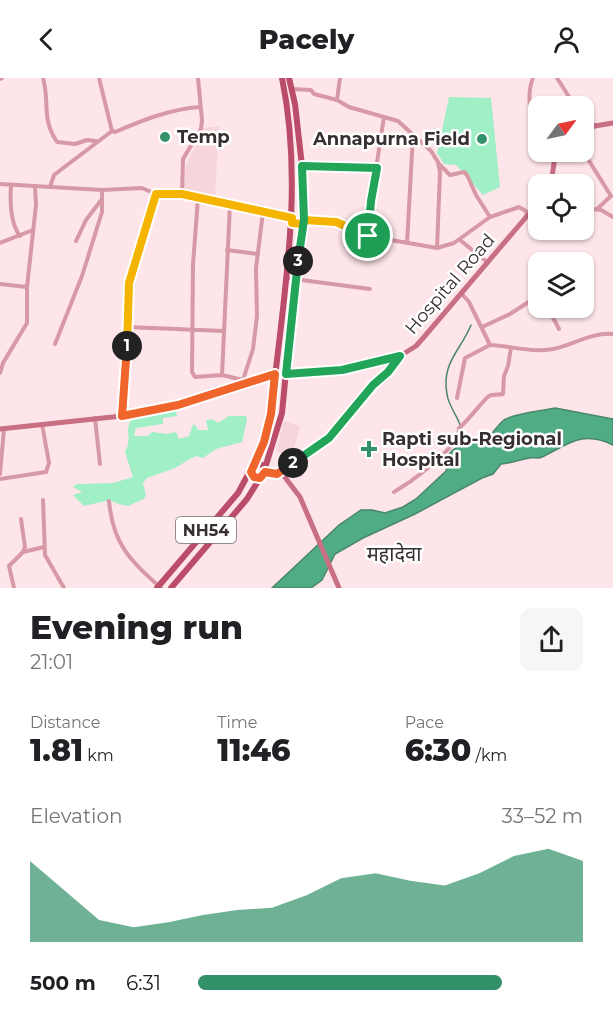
<!DOCTYPE html>
<html lang="en">
<head>
<meta charset="utf-8">
<style>
  :root { --surface:#fff; --page:#f6f6f6; --text:#202124; --muted:#757577; --accent:#339169 }
  body { margin:0; font-family:Montserrat,"Noto Sans Devanagari",sans-serif; background:var(--page); color:var(--text); height:100vh; display:flex; flex-direction:column; font-size:22px; white-space:nowrap }
  * { box-sizing:border-box; margin:0 }
  p { font-size:20px; color:var(--muted) }
  .icon { flex:none; width:33px; height:33px; fill:none; stroke:currentColor; stroke-width:2; stroke-linecap:round; stroke-linejoin:round }
  .map { position:relative; height:510px; overflow:hidden }
  .drawer { display:flex; flex-direction:column; background:var(--surface); flex:1 }
  .drawer>* { flex:none }
  .needle { width:39px; rotate:57deg }
  .controls { position:absolute; left:528px; top:18px; display:grid; gap:12px }
  .controls a { display:grid; place-items:center; width:66px; height:66px; border-radius:12px; background:var(--surface); box-shadow:0 2px 4px #0004; font-size:30px }
  .pin { position:absolute; display:grid; place-items:center; width:51px; height:51px; color:#fff; margin:-26px; border:3px solid #fff; border-radius:50%; box-shadow:0 2px 6px #0007 }
  .km { position:absolute; width:30px; height:30px; margin:-15px; border-radius:50%; background:#222; color:#fff; font-size:16px; line-height:30px; text-align:center }
  .round { display:grid; place-items:center; flex:none; width:63px; height:63px; border-radius:12px; background:var(--page) }
  .overview { display:flex; align-items:center; justify-content:space-between; height:102px; padding:0 30px }
  h1 { font-size:33px; font-weight:800; line-height:45px }
  .figures { display:grid; grid-template-columns:repeat(3,1fr); gap:9px; height:102px; padding:6px 30px }
  .figures div { display:grid; align-content:center }
  .figures b { font-size:30px; font-weight:800 }
  .figures small { font-size:16px; font-weight:400 }
  .figures p { font-size:16px }
  .chart { height:168px; padding:12px 30px }
  .chart p { display:flex; justify-content:space-between }
  .chart svg { width:100%; height:108px; margin-top:6px; fill:var(--accent); opacity:.7 }
  ul { padding:0 30px; list-style:none; font-size:20px }
  li { display:grid; grid-template-columns:96px 72px 1fr; align-items:center; height:45px }
  li i { height:15px; border-radius:8px; background:var(--accent) }
  header { display:flex; justify-content:space-between; align-items:center; height:78px; padding:0 30px; background:var(--surface); font-size:27px; font-weight:800 }
  .map>svg:first-child { display:block }
</style>
</head>
<body>
<header><svg class="icon" aria-label="back" viewBox="0 0 24 24"><path d="M15 5l-7 7 7 7"/></svg>Pacely<svg class="icon" aria-label="person" viewBox="0 0 24 24"><circle cx="12" cy="8" r="4"/><path d="M4 21q1-7 8-7t8 7"/></svg></header>
<div class="map">
<svg width="613" height="510" viewBox="0 0 613 510">
  <rect width="100%" height="100%" fill="#fee5e9"/>
  <g fill="#f6d5db">
    <path d="M 219,48 L 215,119 L 183,114 L 185,89 L 204,50 Z"/>
    <path d="M 284,343 L 300,348 L 292,378 L 276,374 Z"/>
  </g>
  <g fill="#a0efc7">
    <path d="M 449,19 L 491,20 L 500,109 L 483,117 L 456,87 L 444,86 L 437,75 Z"/>
    <path d="M 176,333 L 177,338 L 163,340 L 163,346 L 136,350 L 134,358 L 148,358 L 152,354 L 167,356 L 176,354 L 179,361 L 189,358 L 193,346 L 196,348 L 198,352 L 208,352 L 206,342 L 212,341 L 218,345 L 229,338 L 246,338 L 247,342 L 242,364 L 216,371 L 203,380 L 196,378 L 190,381 L 175,390 L 147,400 L 143,405 L 146,417 L 144,421 L 128,428 L 118,426 L 110,422 L 84,428 L 73,417 L 82,414 L 73,409 L 77,406 L 113,405 L 133,399 L 125,374 C 133,359 124,356 131,341 Z"/>
  </g>
  <path fill="#50ad83" stroke="#48876a" stroke-width="1.5" d="M 555,330 L 613,341 L 613,367 C 582,352 569,366 542,379 C 538,381 534,379 529,380 C 519,382 511,385 501,386 L 493,396 L 482,400 L 415,436 L 363,460 L 335,476 L 322,502 L 311,510 L 272,510 L 339,447 L 361,432 L 372,432 L 385,435 L 403,429 L 416,421 L 446,393 L 447,389 L 445,385 C 450,365 471,365 487,359 C 494,356 497,347 504,342 C 515,335 541,333 555,330 Z"/>
  <g fill="none" stroke-linecap="round" stroke-linejoin="round">
    <g stroke="#48876a" stroke-width="1.5">
      <path d="M 460,347 C 457,337 448,327 447,316 C 441,285 461,272 471,247"/>
      <path d="M 461,351 L 464,364"/>
    </g>
    <g stroke="#d799a5" stroke-width="4">
      <path d="M 43,0 C 50,25 41,40 57,64 L 75,66 L 87,62 L 96,63"/>
      <path d="M 99,0 L 112,53 L 115,54 C 143,42 170,31 200,29"/>
      <path d="M 533,0 C 528,12 529,28 532,41 C 534,46 537,50 538,55"/>
      <path d="M 557,0 L 575,28"/>
      <path d="M 0,1 L 2,0"/>
      <path d="M 292,11 L 311,12 L 314,16 L 337,22 L 349,29 L 398,43 L 431,73 L 438,84 L 440,94 L 437,170"/>
      <path d="M 337,22 L 340,0"/>
      <path d="M 584,38 L 595,48"/>
      <path d="M 586,78 L 611,118"/>
      <path d="M 438,85 L 450,97 L 464,94 L 467,97 L 476,117 L 490,139"/>
      <path d="M 302,88 L 377,90"/>
      <path d="M 0,106 L 102,112 L 142,110 L 156,116 L 182,116 L 292,140"/>
      <path d="M 11,107 C 10,122 10,145 20,158"/>
      <path d="M 50,109 L 54,97 L 112,53"/>
      <path d="M 182,116 L 183,81 L 201,51 L 202,42 L 198,0"/>
      <path d="M 198,120 L 193,187 L 192,294 L 195,299 L 222,297 L 243,302"/>
      <path d="M 584,130 L 601,132 L 613,139"/>
      <path d="M 597,131 L 611,118"/>
      <path d="M 304,142 L 336,144 L 368,158 L 437,170 L 454,165 L 490,139 L 519,129 L 526,133 L 527,138"/>
      <path d="M 368,158 L 371,123 L 384,39"/>
      <path d="M 460,162 L 487,184"/>
      <path d="M 76,163 L 86,142 L 102,121"/>
      <path d="M 0,165 L 33,152"/>
      <path d="M 407,165 L 413,57"/>
      <path d="M 227,172 L 258,176"/>
      <path d="M 286,200 L 370,211"/>
      <path d="M 0,206 L 27,209 L 36,127 L 35,108"/>
      <path d="M 461,215 L 469,224 L 490,267 C 512,268 531,275 553,271 C 573,267 591,254 613,256"/>
      <path d="M 548,230 L 559,251"/>
      <path d="M 127,249 L 224,253"/>
      <path d="M 482,249 L 510,236 L 538,218"/>
      <path d="M 55,266 L 82,198 L 102,134 L 102,112"/>
      <path d="M 0,295 L 3,285 L 27,245 L 27,209"/>
      <path d="M 275,296 L 342,292 L 399,278"/>
      <path d="M 222,297 L 230,126"/>
      <path d="M 243,302 L 253,271 L 257,238 L 256,190 L 263,134"/>
      <path d="M 457,320 L 465,280 L 490,267"/>
      <path d="M 122,338 L 127,281 L 129,205 L 156,116"/>
      <path d="M 95,340 L 100,386"/>
      <path d="M 0,396 L 4,351"/>
      <path d="M 0,401 L 46,394 L 49,385 L 42,346"/>
      <path d="M 394,414 C 418,400 439,382 458,361 L 459,350 C 467,344 485,320 489,318 C 493,316 499,317 503,316 L 504,298 L 508,288 L 511,270"/>
      <path d="M 43,422 L 45,477 L 64,510"/>
      <path d="M 109,423 C 113,467 130,482 161,510"/>
      <path d="M 23,474 L 44,469"/>
      <path d="M 14,510 L 9,488 L 23,474 L 25,469 L 21,441"/>
    </g>
    <g stroke="#c86f83" stroke-width="5">
      <path d="M 584,53 L 595,48 L 613,45"/>
      <path d="M 551,106 L 555,78 L 559,74"/>
      <path d="M 0,351 L 122,338 L 178,328 L 275,296"/>
      <path d="M 265,394 L 284,398 L 300,419 L 339,510"/>
      <path d="M 277,396 L 324,364 L 373,307 L 388,294 L 400,278 L 416,268 L 424,259 L 527,138 L 538,131"/>
    </g>
    <g stroke="#bb4d6b" stroke-width="6">
      <path d="M 254,387 L 264,364 L 271,336 C 282,224 305,112 282,0"/>
      <path d="M 265,390 L 261,386 L 254,387 L 251,391 L 252,397 L 257,400 L 264,397 L 265,390 L 282,335 L 295,201 L 304,142 L 302,88 L 295,26 L 289,0"/>
      <path d="M 157,510 L 238,415 L 251,391"/>
      <path d="M 171,510 L 247,421 L 260,400"/>
    </g>
  </g>
  <g fill="none" stroke-linecap="round" stroke-linejoin="round">
    <defs>
      <path id="split-1" d="M 127,268 L 129,205 L 156,116 L 182,116 L 292,140 L 292,145 L 303,146 L 304,142 L 336,144 L 368,158"/>
      <path id="split-2" d="M 127,268 L 122,338 L 178,327 L 275,296 L 271,336 L 264,364 L 251,394 L 254,399 L 260,400 L 265,394 L 277,396 L 293,385"/>
      <path id="split-3" d="M 293,385 L 329,360 L 373,307 L 388,294 L 400,278 L 342,292 L 286,296 L 298,183"/>
      <path id="split-4" d="M 298,183 L 304,142 L 302,88 L 377,90 L 371,123 L 368,158"/>
    </defs>
    <use href="#split-1" stroke="#fff" stroke-width="12"/>
    <use href="#split-2" stroke="#fff" stroke-width="12"/>
    <use href="#split-3" stroke="#fff" stroke-width="12"/>
    <use href="#split-4" stroke="#fff" stroke-width="12"/>
    <use href="#split-1" stroke="#f5b400" stroke-width="8"/>
    <use href="#split-2" stroke="#f0652b" stroke-width="8"/>
    <use href="#split-3" stroke="#22a559" stroke-width="8"/>
    <use href="#split-4" stroke="#22a559" stroke-width="8"/>
  </g>
  <g fill="#339169" stroke="#fff" stroke-width="2">
    <circle cx="165" cy="59" r="6"/>
    <circle cx="482" cy="61" r="6"/>
    <path d="M366 362h6v6h6v6h-6v6h-6v-6h-6v-6h6z"/>
  </g>
  <g text-anchor="middle" stroke-width="5" stroke-linejoin="round" paint-order="stroke">
    <rect fill="#fff" stroke="#736d6e" stroke-width="1.5" x="176" y="439" width="60" height="26" rx="4.5"/>
    <g font-size="16" font-weight="bold" fill="#372e30">
      <text x="206" y="458">NH54</text>
    </g>
    <g font-size="18" font-weight="bold" fill="#372e30" stroke="#fff" text-anchor="start">
      <text x="177" y="65">Temp</text>
      <text x="470" y="67" text-anchor="end">Annapurna Field</text>
      <text x="382" y="367">Rapti sub-Regional<tspan x="382" dy="21">Hospital</tspan></text>
    </g>
    <g font-size="18" fill="#372e30" stroke="#fff">
      <text transform="translate(450 206) rotate(-49)" y="6">Hospital Road</text>
    </g>
    <g font-size="20" fill="#372e30" stroke="#fff">
      <text x="394" y="483">महादेवा</text>
    </g>
  </g>
</svg>
<div class="controls">
<a><svg class="needle" viewBox="-14 -14 28 28"><path d="M0-13l5 13h-10z" fill="#e53935"/><path d="M0 13l5-13h-10z" fill="#757577"/></svg></a>
<a><svg class="icon" aria-label="locate" viewBox="0 0 24 24"><circle cx="12" cy="12" r="6"/><path d="M12 2v4M12 18v4M2 12h4M18 12h4"/></svg></a>
<a><svg class="icon" aria-label="layers" viewBox="0 0 24 24"><path d="M12 4l9 5-9 5-9-5zM3 14l9 5 9-5"/></svg></a>
</div>
<div class="pin" style="left:368px;top:158px;background:#1e9e55"><svg class="icon" aria-label="arrive" viewBox="0 0 24 24"><path d="M6 21V4h12l-3 4 3 4H6"/></svg></div>
<b class="km" style="left:127px;top:268px">1</b>
<b class="km" style="left:293px;top:385px">2</b>
<b class="km" style="left:298px;top:183px">3</b>
</div>
<section class="drawer">
<div class="overview"><div><h1>Evening run</h1><p>21:01</p></div><a class="round"><svg class="icon" aria-label="share" viewBox="0 0 24 24"><path d="M12 15V3M7 8l5-5 5 5M5 13v7h14v-7"/></svg></a></div>
<div class="figures">
<div><p>Distance</p><b>1.81<small> km</small></b></div>
<div><p>Time</p><b>11:46</b></div>
<div><p>Pace</p><b>6:30<small> /km</small></b></div>
</div>
<div class="chart"><p><span>Elevation</span>33–52 m</p>
<svg viewBox="0 0 160 44" preserveAspectRatio="none"><path d="M0 44V11L10 23L20 35L30 38L40 36L50 33L60 31L70 30L80 25L90 18L100 16L110 19L120 21L130 16L140 9L150 6L160 11V44z"/></svg>
</div>
<ul>
<li><b>500 m</b>6:31<i style="width:79%"></i></li>
</ul>
</section>
</body>
</html>
